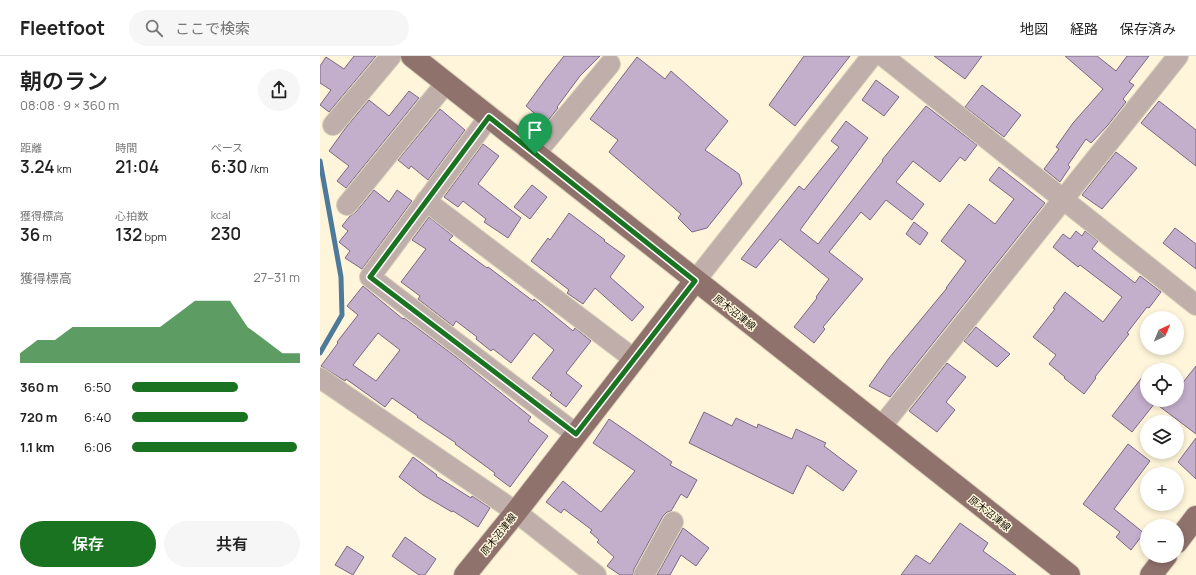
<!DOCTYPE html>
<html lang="ja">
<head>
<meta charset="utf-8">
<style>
  :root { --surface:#fff; --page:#f6f6f6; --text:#222; --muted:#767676; --line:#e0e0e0; --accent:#1a7320 }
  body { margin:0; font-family:Manrope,"Noto Sans JP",sans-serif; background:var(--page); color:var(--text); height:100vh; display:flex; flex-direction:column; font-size:15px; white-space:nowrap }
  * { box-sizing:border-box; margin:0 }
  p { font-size:13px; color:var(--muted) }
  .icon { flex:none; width:22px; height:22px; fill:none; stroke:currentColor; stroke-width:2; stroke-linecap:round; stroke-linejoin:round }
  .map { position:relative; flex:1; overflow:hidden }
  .details { display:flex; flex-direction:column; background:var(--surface); width:320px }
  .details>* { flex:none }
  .needle { width:26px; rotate:44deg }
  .controls { position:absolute; left:820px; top:255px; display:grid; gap:8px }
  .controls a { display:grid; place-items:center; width:44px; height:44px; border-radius:50%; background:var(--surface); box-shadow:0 2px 6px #0003; font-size:20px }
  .pin { position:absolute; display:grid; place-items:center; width:34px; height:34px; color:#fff; margin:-41px -17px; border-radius:50% 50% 50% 0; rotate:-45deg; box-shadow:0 0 4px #0007 }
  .pin .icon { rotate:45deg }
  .round { display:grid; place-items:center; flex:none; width:42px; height:42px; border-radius:21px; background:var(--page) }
  .summary { display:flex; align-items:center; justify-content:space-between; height:68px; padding:0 20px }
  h1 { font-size:22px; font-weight:600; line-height:30px }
  .stats { display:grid; grid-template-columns:repeat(3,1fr); gap:6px; height:68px; padding:4px 20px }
  .stats div { display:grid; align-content:center }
  .stats b { font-size:17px; font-weight:600 }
  .stats small { font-size:11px; font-weight:400 }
  .stats p { font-size:11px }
  .chart { height:112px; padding:8px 20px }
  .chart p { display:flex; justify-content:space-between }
  .chart svg { width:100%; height:72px; margin-top:4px; fill:var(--accent); opacity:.7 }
  .button { display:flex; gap:8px; margin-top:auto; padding:8px 20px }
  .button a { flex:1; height:46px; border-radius:24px; background:var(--accent); color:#fff; font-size:16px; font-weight:600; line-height:46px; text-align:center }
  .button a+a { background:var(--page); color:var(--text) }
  ul { padding:0 20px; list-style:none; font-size:13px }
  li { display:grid; grid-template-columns:64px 48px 1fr; align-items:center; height:30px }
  li i { height:10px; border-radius:5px; background:var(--accent) }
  header { display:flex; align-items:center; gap:24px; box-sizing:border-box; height:56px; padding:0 20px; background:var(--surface); border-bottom:1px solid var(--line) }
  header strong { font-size:19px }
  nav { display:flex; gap:22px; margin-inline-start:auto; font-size:14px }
  .search { width:280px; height:36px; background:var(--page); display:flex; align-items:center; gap:10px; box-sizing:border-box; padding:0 14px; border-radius:22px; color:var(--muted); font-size:15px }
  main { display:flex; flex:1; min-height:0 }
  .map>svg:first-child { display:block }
</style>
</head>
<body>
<header>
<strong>Fleetfoot</strong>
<div class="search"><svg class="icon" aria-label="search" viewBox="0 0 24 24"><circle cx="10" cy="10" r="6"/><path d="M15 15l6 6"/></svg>ここで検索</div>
<nav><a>地図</a><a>経路</a><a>保存済み</a></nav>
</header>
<main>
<section class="details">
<div class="summary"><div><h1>朝のラン</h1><p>08:08 · 9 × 360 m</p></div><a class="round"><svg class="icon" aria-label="share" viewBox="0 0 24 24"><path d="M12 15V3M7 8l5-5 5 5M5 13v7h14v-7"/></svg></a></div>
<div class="stats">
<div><p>距離</p><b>3.24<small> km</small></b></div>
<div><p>時間</p><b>21:04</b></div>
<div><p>ペース</p><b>6:30<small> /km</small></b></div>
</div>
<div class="stats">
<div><p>獲得標高</p><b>36<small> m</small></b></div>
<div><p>心拍数</p><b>132<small> bpm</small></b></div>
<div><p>kcal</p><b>230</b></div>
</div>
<div class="chart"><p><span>獲得標高</span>27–31 m</p>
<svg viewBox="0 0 160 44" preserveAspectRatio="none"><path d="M0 44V38L10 30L20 30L30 22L40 22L50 22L60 22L70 22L80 22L90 14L100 6L110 6L120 6L130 22L140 30L150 38L160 38V44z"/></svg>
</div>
<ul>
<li><b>360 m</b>6:50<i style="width:63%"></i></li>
<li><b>720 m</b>6:40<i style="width:69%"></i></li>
<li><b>1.1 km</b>6:06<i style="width:98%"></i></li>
</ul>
<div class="button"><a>保存</a><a>共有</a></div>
</section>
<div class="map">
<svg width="876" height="519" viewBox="0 0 876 519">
  <rect width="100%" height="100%" fill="#fef5da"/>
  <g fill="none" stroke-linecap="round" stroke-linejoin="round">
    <path stroke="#4d7a9a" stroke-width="5" d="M 0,105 L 21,221 L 22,259 L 0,297"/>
  </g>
  <g fill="#c3aecb" stroke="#7c6983" fill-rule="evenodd">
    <path d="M 34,0 L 56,0 L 9,56 L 0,49 L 11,34 L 0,27 L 0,10 L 6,1 L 24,13 Z"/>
    <path d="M 244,0 L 280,0 L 260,20 L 237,51 L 238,52 L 226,67 L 206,50 L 225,24 Z"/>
    <path d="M 484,0 L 530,0 L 475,70 L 449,49 Z"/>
    <path d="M 614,0 L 662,0 L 645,23 Z"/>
    <path d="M 745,0 L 777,0 L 796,15 L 807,0 L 829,0 L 809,26 L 814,29 L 803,43 L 806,46 L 788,69 L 771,87 L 766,83 L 748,109 L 750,111 L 740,126 L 724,113 L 739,93 L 736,91 L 753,67 L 783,33 Z"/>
    <path d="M 317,1 L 345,23 L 351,15 L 408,65 L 385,94 L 419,118 L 422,128 L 387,172 L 372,176 L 358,162 L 361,158 L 289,96 L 298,84 L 270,63 Z"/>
    <path d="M 556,24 L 579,41 L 564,60 L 542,44 Z"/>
    <path d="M 662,29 L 701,59 L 684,81 L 645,51 Z"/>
    <path d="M 89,35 L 99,42 L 26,132 L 17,125 L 29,110 L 9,95 L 27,70 L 49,44 L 69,60 Z"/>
    <path d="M 839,45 L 876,74 L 876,110 L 821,67 Z"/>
    <path d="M 606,50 L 657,89 L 645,105 L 640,101 L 620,126 L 593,105 L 576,126 L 604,148 L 592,164 L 566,144 L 550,164 L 541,156 L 509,196 L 543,223 L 503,271 L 505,273 L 494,287 L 474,271 L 497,242 L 496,241 L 509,223 L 460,183 L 436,212 L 421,203 L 479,130 L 484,134 L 519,91 L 511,85 L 526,65 L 548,82 L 480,174 L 498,188 L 563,105 L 562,104 Z"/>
    <path d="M 120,53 L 145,74 L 108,124 L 91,110 L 89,113 L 78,104 Z"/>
    <path d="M 163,88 L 179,100 L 158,128 L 201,162 L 188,182 L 164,166 L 166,163 L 143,145 L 138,151 L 124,141 Z"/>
    <path d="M 796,96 L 817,112 L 782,153 L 762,139 Z"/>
    <path d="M 679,111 L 725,147 L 570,341 L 549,330 L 569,302 L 627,232 L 626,232 L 646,205 L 621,185 L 649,148 L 675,168 L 694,143 L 669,124 Z"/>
    <path d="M 212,129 L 227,141 L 210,163 L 194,151 Z"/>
    <path d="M 54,134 L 69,146 L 77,134 L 92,145 L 42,213 L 25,202 L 30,195 L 19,186 L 28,175 L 22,170 L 30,160 L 36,156 Z"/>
    <path d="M 249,157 L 285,184 L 284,185 L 305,200 L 290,221 L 324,251 L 312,265 L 275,232 L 263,248 L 247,237 L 249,234 L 211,205 L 228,182 L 230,184 Z"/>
    <path d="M 109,161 L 133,180 L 129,184 L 167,212 L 168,211 L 213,245 L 214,243 L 253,275 L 255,272 L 271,285 L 246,317 L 262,330 L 246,351 L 230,339 L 232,337 L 212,322 L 234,294 L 214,277 L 191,307 L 173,293 L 171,295 L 156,283 L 157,281 L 136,265 L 133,270 L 98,243 L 100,240 L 81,226 L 106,193 L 92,184 Z"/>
    <path d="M 594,166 L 608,177 L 600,189 L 586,178 Z"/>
    <path d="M 855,172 L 876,188 L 876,213 L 843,187 Z"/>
    <path d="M 756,175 L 762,180 L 765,175 L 778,185 L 772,193 L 815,227 L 820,220 L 841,236 L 829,252 L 827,251 L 807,277 L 809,278 L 775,321 L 776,322 L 764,338 L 744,322 L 745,321 L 729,308 L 736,299 L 713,281 L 735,253 L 733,252 L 745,236 L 783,266 L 802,241 L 760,209 L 758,211 L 733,191 L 743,178 L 750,183 Z"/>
    <path d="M 43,230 L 83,263 L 84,262 L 136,301 L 211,361 L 208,365 L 228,380 L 190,431 L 174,419 L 175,417 L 135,388 L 136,387 L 97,361 L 98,360 L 72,342 L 65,351 L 26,323 L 25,325 L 1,310 L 18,287 L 17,286 L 38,259 L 27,250 ZM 58,277 L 80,294 L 56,325 L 33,309 Z"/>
    <path d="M 656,271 L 690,298 L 677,311 L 644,285 Z"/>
    <path d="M 627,307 L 646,321 L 626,346 L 635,354 L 617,376 L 589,355 Z"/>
    <path d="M 876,310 L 876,378 L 835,347 L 812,376 L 792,360 L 827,315 L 827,344 L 857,344 L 857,334 Z"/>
    <path d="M 384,356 L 412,370 L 416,362 L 437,372 L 438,368 L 472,383 L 476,373 L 506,387 L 504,390 L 537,415 L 523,435 L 487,409 L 473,438 L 369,387 Z"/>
    <path d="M 289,363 L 352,406 L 350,409 L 377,424 L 367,442 L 361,438 L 351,455 L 347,456 L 343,460 L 314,513 L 313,519 L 300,519 L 287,510 L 294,501 L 277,486 L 279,484 L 270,476 L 272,474 L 244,453 L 241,457 L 226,446 L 243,425 L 281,456 L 315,415 L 273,387 Z"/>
    <path d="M 876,382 L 876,423 L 858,406 Z"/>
    <path d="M 808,388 L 830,405 L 794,453 L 824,477 L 811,494 L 796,481 L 800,476 L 763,448 Z"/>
    <path d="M 93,401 L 117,419 L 116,420 L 151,442 L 152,440 L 170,452 L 158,471 L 133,455 L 132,456 L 103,439 L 79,421 Z"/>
    <path d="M 640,467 L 668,487 L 663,495 L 696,519 L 581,519 L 596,499 L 610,508 Z"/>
    <path d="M 363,472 L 389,492 L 376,510 L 361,499 L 350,519 L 337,519 Z"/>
    <path d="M 85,481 L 116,503 L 105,519 L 99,519 L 72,500 Z"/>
    <path d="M 27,490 L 44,501 L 33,519 L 15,509 Z"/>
  </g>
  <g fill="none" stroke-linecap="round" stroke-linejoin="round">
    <defs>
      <g id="minor">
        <path d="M 563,0 L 876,249"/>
        <path d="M 169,61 L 50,221 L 256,378"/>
        <path d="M 13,69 L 71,0"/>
        <path d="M 215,98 L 290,8"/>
        <path d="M 106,145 L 314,303"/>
        <path d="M 27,149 L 126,27"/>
        <path d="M 375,225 L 552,0"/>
        <path d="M 0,322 L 196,456 L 276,519"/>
        <path d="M 561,371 L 858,0"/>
        <path d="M 324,519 L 353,466"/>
      </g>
      <g id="major">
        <path d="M 92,0 L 749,519"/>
        <path d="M 857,486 L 876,461"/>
        <path d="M 145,519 L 196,456 L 375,225"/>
        <path d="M 831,519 L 846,500"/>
      </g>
    </defs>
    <use href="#minor" stroke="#d8d0b8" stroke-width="22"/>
    <use href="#major" stroke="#d8d0b8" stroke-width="24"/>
    <use href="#minor" stroke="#bfaeaa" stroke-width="20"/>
    <use href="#major" stroke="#90726c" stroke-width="22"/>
  </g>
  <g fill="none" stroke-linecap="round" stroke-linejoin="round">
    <defs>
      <path id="route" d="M 169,61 L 375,225 L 256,378 L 50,221 Z"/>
    </defs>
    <use href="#route" stroke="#fff" stroke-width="8"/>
    <use href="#route" stroke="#1a7320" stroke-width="5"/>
  </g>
  <g text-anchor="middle" stroke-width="3" stroke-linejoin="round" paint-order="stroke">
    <g font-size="10" fill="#130e04" stroke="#fef5da">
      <text transform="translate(415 256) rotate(38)" y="4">原木沼津線</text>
      <text transform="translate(670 457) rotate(38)" y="4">原木沼津線</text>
      <text transform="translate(178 478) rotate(-51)" y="4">原木沼津線</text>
    </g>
  </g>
</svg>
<div class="controls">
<a><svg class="needle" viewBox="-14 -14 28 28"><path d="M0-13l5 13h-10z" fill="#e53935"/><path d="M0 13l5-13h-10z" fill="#767676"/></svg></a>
<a><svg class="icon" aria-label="locate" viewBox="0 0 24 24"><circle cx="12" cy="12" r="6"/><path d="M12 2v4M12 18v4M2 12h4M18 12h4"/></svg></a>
<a><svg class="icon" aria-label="layers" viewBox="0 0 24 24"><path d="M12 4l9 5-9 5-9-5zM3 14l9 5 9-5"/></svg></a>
<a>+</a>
<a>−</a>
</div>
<div class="pin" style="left:215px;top:98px;background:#1e9e55"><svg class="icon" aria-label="arrive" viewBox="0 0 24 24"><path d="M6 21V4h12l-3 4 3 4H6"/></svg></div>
</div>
</main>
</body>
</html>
